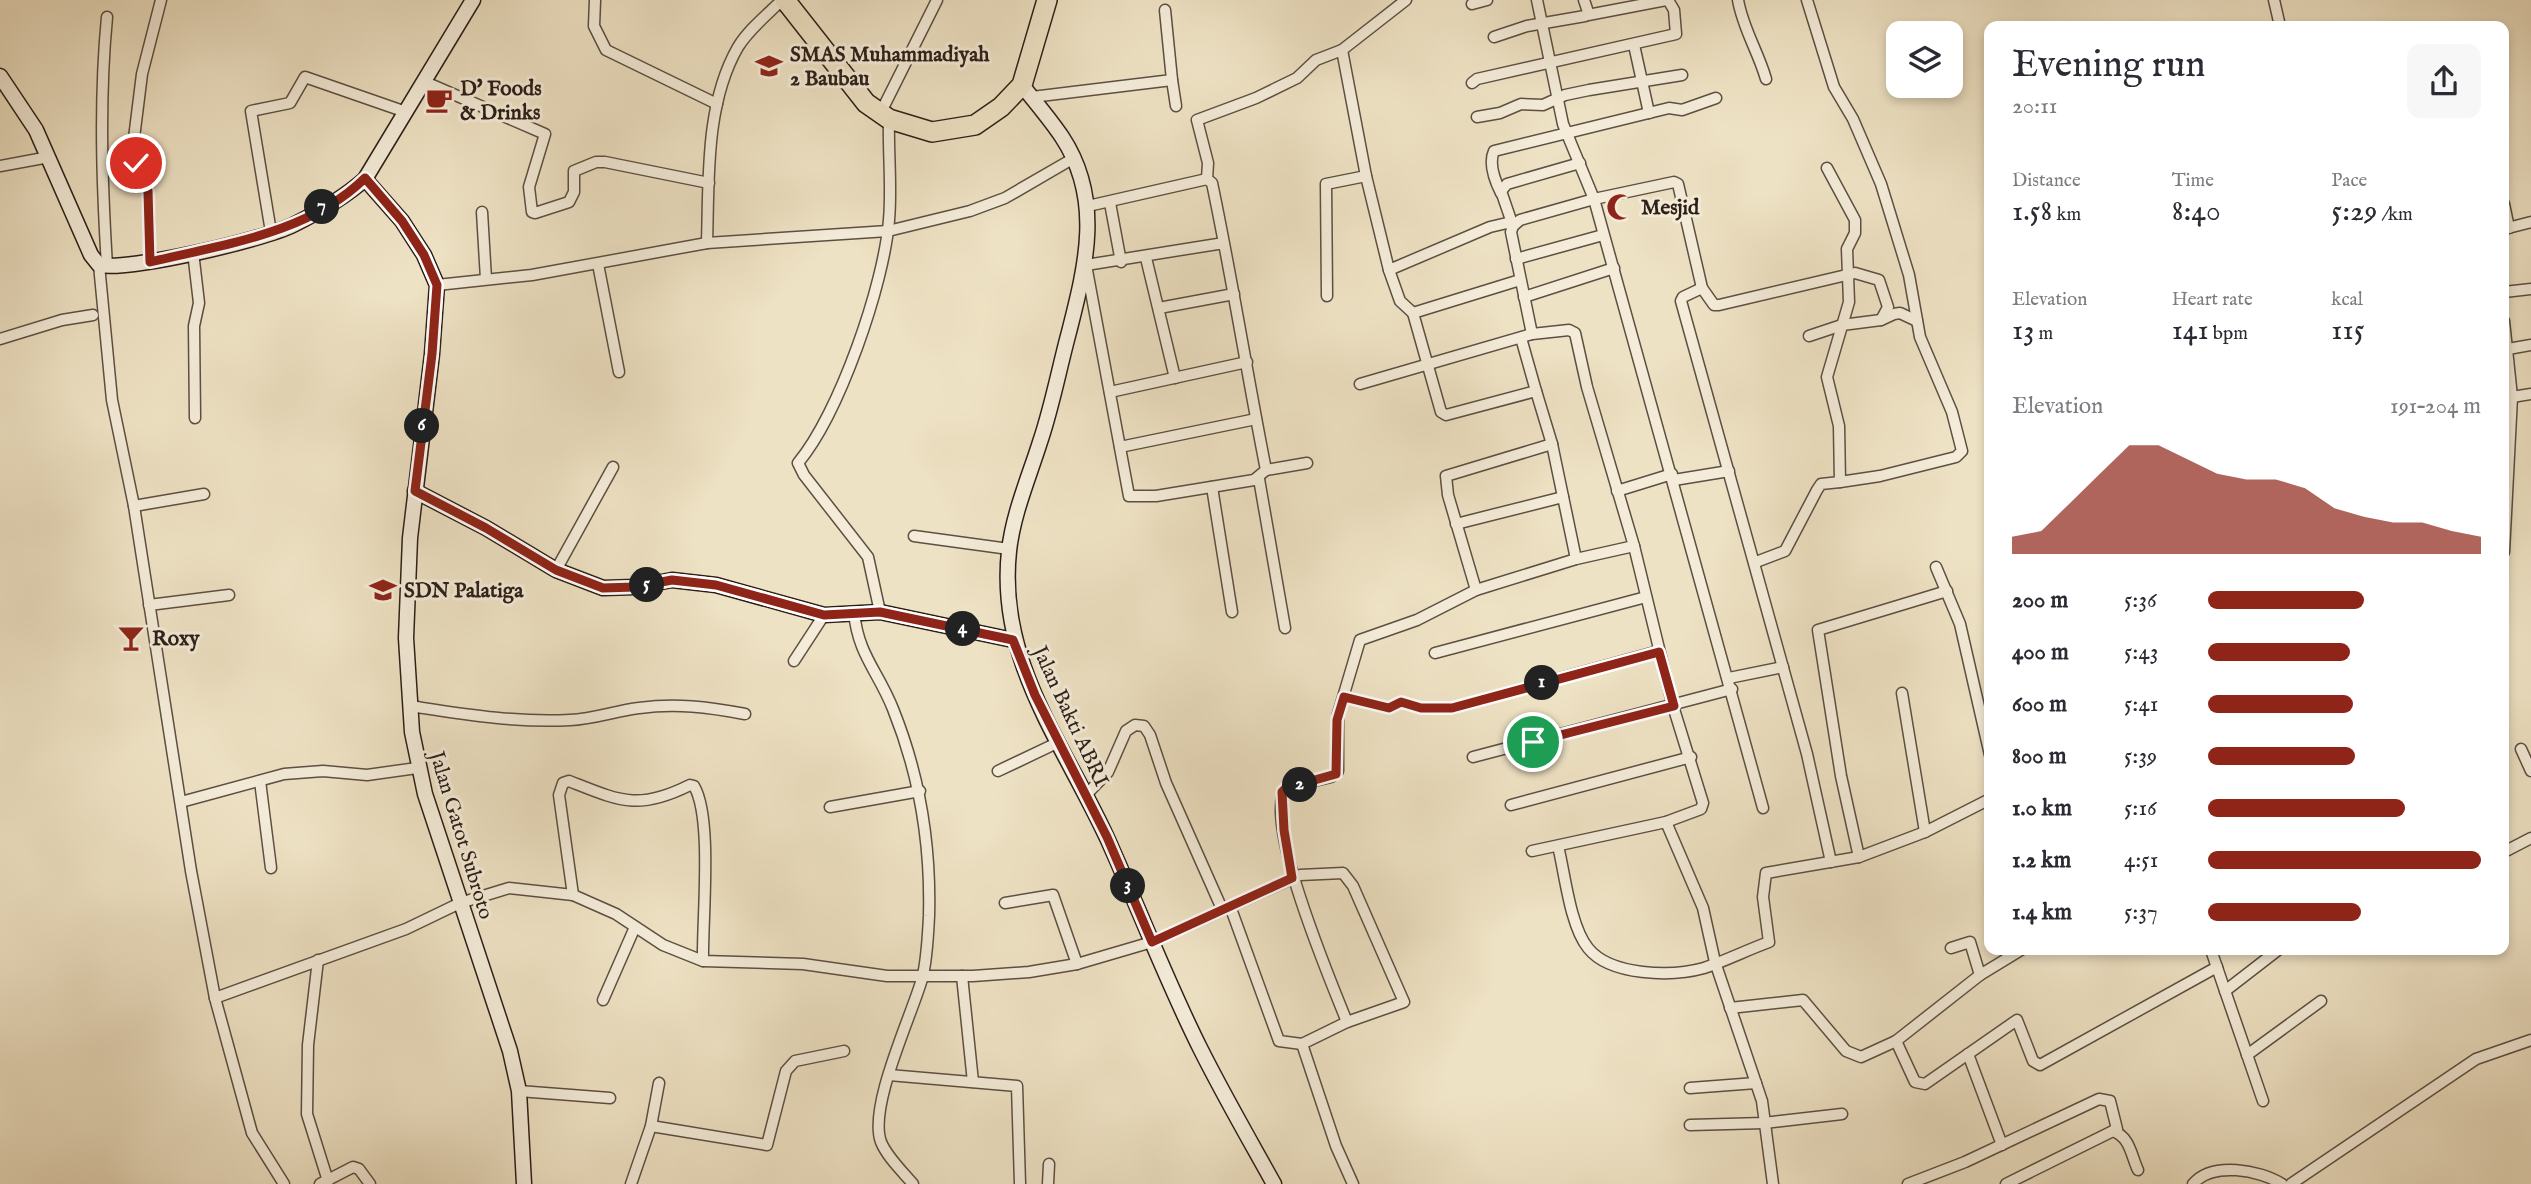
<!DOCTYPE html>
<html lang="en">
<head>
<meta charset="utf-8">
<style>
  :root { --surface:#fff; --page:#f7f7f7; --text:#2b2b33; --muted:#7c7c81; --accent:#8f2418 }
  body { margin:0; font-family:"IM FELL English",serif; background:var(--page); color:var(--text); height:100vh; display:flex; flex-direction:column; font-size:26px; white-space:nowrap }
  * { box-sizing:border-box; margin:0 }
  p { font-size:23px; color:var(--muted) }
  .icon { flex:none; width:38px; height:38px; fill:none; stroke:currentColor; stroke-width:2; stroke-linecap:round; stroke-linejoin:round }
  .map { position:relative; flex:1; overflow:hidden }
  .sheet { position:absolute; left:1984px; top:21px; width:525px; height:934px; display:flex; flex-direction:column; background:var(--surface); border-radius:14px; box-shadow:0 4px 10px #0003 }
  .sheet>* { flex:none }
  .controls { position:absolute; left:1886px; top:21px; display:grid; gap:14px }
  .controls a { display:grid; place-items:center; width:77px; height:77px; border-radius:14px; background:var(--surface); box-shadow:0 4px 10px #0003; font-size:35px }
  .pin { position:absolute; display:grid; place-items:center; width:60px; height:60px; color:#fff; margin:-30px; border:4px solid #fff; border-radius:50%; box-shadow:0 2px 7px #0007 }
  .km { position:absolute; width:35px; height:35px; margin:-18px; border-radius:50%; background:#222; color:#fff; font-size:19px; line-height:35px; text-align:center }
  .round { display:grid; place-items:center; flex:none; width:74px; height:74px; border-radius:14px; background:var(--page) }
  .headline { display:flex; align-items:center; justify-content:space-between; height:119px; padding:0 28px }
  h1 { font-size:38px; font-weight:600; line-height:52px }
  .figures { display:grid; grid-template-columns:repeat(3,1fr); gap:10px; height:119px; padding:7px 28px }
  .figures div { display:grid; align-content:center }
  .figures b { font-size:30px; font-weight:600 }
  .figures small { font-size:19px; font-weight:400 }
  .figures p { font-size:19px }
  .chart { height:196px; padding:14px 28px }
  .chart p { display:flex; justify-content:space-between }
  .chart svg { width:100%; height:126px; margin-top:7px; fill:var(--accent); opacity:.7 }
  ul { padding:0 28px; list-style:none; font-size:23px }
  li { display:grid; grid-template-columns:112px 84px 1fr; align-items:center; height:52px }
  li i { height:18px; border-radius:9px; background:var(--accent) }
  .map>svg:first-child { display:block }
</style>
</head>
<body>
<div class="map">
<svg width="2531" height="1184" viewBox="0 0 2531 1184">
  <rect width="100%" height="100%" fill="#eee2c4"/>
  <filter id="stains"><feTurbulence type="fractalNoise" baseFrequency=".00286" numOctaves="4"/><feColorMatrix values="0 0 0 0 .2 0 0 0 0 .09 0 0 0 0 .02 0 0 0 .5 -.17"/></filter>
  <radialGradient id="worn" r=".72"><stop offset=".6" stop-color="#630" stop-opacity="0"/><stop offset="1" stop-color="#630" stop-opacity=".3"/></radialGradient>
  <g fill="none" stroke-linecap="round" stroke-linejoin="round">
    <defs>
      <g id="street">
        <path d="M 595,0 L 594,26 L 606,50 L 717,104"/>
        <path d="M 782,0 C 767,15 749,29 738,47 C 705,104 709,180 707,243 L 888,231 L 970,211 L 1005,198 L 1074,158"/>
        <path d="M 1537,0 L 1563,124 L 1594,199 L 1763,808"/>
        <path d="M 1738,0 C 1743,29 1758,51 1766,79"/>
        <path d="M 1807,0 L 1834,87 L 1853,119 L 1881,184 L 1909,275 L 1920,337 L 1952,412 L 1962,451 L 1956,457 L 1880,476 L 1840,482"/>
        <path d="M 2274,0 L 2280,26"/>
        <path d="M 1472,4 L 1487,0"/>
        <path d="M 1588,15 L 1666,0"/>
        <path d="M 107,17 C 99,100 102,184 107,266"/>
        <path d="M 1494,37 L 1527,26 L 1585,16 L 1588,12 L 1584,0"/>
        <path d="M 1634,45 L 1649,113"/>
        <path d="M 1342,50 L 1406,0"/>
        <path d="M 1172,80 L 1176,106"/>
        <path d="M 423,81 L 545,134 L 529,187 L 532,212 L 535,213 L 569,202 L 574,192 L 574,171 L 596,162 L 605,162 L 709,183"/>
        <path d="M 1472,83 L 1477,79 L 1676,34 L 1674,10 L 1668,0"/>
        <path d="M 1032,97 L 1172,80 L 1165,10"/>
        <path d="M 880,114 L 937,0"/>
        <path d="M 1477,117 L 1500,113 L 1521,104 L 1543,105 L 1565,95 L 1589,90 L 1682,75"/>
        <path d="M 0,166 L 49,157"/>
        <path d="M 1207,179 L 1208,163 L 1197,120 L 1256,98 L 1297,78 L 1316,60 L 1342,50 L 1366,176 L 1389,270 L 1490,227 L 1507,223 L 1513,226 L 1520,220 L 1594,199 L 1674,182 L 1678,184 L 1702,288"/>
        <path d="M 1501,193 C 1495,181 1488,164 1494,151 L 1669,108 L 1682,110 L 1716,98"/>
        <path d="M 1110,203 L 1121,262"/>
        <path d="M 2504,204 L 2509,228"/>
        <path d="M 1088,206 L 1207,179 L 1212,183 C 1232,278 1247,374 1266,470 L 1254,480 L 1156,496 L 1129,496 L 1086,265 L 1224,243"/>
        <path d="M 482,212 L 486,279"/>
        <path d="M 2504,229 L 2531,222"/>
        <path d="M 271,232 L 251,111 L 290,103 L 305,77 L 403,111"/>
        <path d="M 193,252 L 199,303 L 194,326 L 195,418"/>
        <path d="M 1146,258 L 1175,378"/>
        <path d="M 1516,259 L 1603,235"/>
        <path d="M 150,262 L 148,191 L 136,163 L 134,138 L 142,74 L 161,0"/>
        <path d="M 598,264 L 619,372"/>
        <path d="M 99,265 L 112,400 L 134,506 L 191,871 L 215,998 L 252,1133 L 284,1184"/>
        <path d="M 1389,270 L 1400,301 L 1413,313 L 1441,412 L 1446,415 L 1536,391 L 1552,444 L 1576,559"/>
        <path d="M 437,285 L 532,275 L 707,243"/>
        <path d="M 2504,292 L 2531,289"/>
        <path d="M 1327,296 L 1326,184 L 1366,176"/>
        <path d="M 1524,297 L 1614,268"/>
        <path d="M 1159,308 L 1234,294"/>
        <path d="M 1413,313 L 1520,280"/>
        <path d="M 2504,321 L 2512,397 L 2504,552"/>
        <path d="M 1532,334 L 1511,232 L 1513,226 L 1501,191 L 1507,184 L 1580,163"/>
        <path d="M 1809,336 L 1842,325 L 1881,320 L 1894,314 L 1900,313 L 1917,321"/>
        <path d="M 1521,338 L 1536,391"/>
        <path d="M 0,339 L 62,320 L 93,315"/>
        <path d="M 2508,349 L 2531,345"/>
        <path d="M 1360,384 L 1532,334 L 1569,330 L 1575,333 L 1587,387 L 1634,546 L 1673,706 L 1703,803 L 1701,809 L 1666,822 L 1532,851"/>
        <path d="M 1110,392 L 1247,362"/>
        <path d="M 2512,397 L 2531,394"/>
        <path d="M 1120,447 L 1256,419"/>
        <path d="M 1266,470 L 1307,463"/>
        <path d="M 1259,479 L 1285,628"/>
        <path d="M 1674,480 L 1729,471"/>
        <path d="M 1212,487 L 1232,612"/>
        <path d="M 1617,491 L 1672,474"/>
        <path d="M 134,506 L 204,494"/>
        <path d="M 1456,524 L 1563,497"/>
        <path d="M 914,536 L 1009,549"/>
        <path d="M 1756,562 L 1785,551 L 1817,490 L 1821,484 L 1840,482 L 1839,426 L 1827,377 L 1849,302 L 1847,249 L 1855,233 L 1855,220 L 1827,168"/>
        <path d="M 1936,567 L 1960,624 L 1990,755"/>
        <path d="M 556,570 L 613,467"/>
        <path d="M 1476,590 L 1448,495 L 1446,476 L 1552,444"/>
        <path d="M 149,605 L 229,595"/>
        <path d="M 854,612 C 858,655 878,671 893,709 C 920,776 931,843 929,916 C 928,936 927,960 922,979 C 911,1017 868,1107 881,1142 C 887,1157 903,1172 913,1184"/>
        <path d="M 880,612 L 868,557 L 804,475 L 798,463 C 839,414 884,285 889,220 C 892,187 888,153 889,119"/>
        <path d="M 1435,653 L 1646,597"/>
        <path d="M 794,661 L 824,615"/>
        <path d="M 1729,678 L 1783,667"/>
        <path d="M 1902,693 L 1925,832"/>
        <path d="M 1344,697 L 1389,708 L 1401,702 L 1421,708 L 1453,708 L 1659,651"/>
        <path d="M 410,706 C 463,714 516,723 570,720 C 594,719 615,711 639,708 C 676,703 708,707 745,714"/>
        <path d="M 2521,749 L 2531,771"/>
        <path d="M 1473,757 L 1732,689"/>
        <path d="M 998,771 L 1059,742"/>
        <path d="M 260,781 L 271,868"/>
        <path d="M 1085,796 L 1108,772 L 1126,731 L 1135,725 L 1144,726 L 1150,735 L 1166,783 L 1222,909"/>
        <path d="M 181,802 L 284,774 L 323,771 L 367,775 L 417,768"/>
        <path d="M 1511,805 L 1691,757"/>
        <path d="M 830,807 L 920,791"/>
        <path d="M 1666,822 L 1703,908 L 1715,962 L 1762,1101 L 1773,1184"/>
        <path d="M 1558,846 C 1565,874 1570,926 1588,948 C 1610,976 1672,977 1704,968 C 1725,961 1747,950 1769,942 L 1763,897 L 1766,873 L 1859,857 L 1925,832 L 1990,799"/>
        <path d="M 2504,852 L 2531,838"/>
        <path d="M 1859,857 L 1841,776 L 1818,630 L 1947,591"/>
        <path d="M 1831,862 L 1807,754 L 1681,301 L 1683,297 L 1702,288 L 1714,305 L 1719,305 L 1855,273 L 1879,280 L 1888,307 L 1881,320"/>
        <path d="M 573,895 L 559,795 L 563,783 L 569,781 C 620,801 638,811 690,785 L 694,786 C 713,818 702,920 703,961"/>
        <path d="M 1005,903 L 1053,895 L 1077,964"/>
        <path d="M 2211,950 L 2263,1101"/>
        <path d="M 318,960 L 308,1045 L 307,1114 L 328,1181"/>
        <path d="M 1980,975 L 2021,950"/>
        <path d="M 962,976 L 973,1082"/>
        <path d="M 2225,991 L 2278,950"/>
        <path d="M 215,998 L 406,929 L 460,903 L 509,888 L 573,895 L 616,914 L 663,945 L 703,961 L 803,964 L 887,976 L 973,976 L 1029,972 L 1077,964 L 1152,942 L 1300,875 L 1343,873 L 1353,886 L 1404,1002 L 1347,1022 L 1302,1044 L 1279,1041 L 1230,906"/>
        <path d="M 603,1000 L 635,927"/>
        <path d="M 1730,1008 L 1803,1000 L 1846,1051 L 1861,1057 L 1896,1041 L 1980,975 L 1970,942 L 1951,948"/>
        <path d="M 1347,1022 C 1332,984 1261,818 1286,788 L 1331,777 L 1338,771 L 1338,714 L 1360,640 L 1417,620 L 1476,590 L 1576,559 L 1634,546"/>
        <path d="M 1896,1041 L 1915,1082 L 1925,1084 L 2017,1020 L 2033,1061 L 2040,1065 L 2217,967"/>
        <path d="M 1302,1044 L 1336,1146 L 1353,1184"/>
        <path d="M 1968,1054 L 2002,1145"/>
        <path d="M 2247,1055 L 2321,1001"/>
        <path d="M 889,1075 L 1017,1086 L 1020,1184"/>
        <path d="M 1690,1088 L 1756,1083"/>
        <path d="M 519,1091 L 610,1098"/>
        <path d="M 1690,1125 L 1764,1123 L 1842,1114"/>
        <path d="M 651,1126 L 767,1145 L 786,1071 L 795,1061 L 844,1051"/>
        <path d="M 2113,1131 C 2130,1137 2131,1155 2138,1170"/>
        <path d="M 320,1184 L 353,1167 L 359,1169 L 370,1184"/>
        <path d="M 631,1184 L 651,1126 L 659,1083"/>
        <path d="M 1048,1184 L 1049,1164"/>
        <path d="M 1908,1184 L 1965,1162 L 2099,1099 L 2110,1101 L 2117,1129 L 2006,1184"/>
        <path d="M 2193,1184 C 2212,1161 2260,1170 2282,1184"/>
        <path d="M 2291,1184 L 2476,1059 L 2531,1040"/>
      </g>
      <g id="secondary">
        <path d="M 0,76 L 36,130 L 91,255 L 99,265 C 129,271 263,240 293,225 C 317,213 345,197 365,179 L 473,0"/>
        <path d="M 1022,85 C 1035,102 1050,119 1062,137 C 1103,199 1086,265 1069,332 C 1059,369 1052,407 1040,442 C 1029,477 1013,514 1009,551 C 997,662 1064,744 1108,840 C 1139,909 1166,980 1200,1048 C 1223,1094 1249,1139 1274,1184"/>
        <path d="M 365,179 L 402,221 L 424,255 L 437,285 L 432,354 L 410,538 L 406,638 L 412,732 L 425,794 L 510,1051 L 519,1091 L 524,1184"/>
        <path d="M 415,491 L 486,528 L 556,570 L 603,588 L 635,587 L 672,580 L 716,585 L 824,615 L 880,612 L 1013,640"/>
      </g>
      <path id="highway" d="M 785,0 L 866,103 L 889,119 L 932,132 L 975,125 L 1001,107 L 1022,85 L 1047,0"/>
    </defs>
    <use href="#street" stroke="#5c4f43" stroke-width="13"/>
    <use href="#secondary" stroke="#2b1e18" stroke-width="17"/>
    <use href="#highway" stroke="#2b1e18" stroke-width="22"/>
    <use href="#street" stroke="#f4ecd9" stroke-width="10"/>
    <use href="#secondary" stroke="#f4ecd9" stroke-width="14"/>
    <use href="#highway" stroke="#eee2c4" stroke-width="19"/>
  </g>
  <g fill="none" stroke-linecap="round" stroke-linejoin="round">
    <defs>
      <path id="route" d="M 136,163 L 148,191 L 150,262 C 224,244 308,234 365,178 L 402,221 L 424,255 L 437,285 L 432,354 L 415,491 L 486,528 L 556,570 L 603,588 L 635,587 L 672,580 L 716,585 L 824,615 L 880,612 L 1013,640 L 1035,695 L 1107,837 L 1152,942 L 1292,878 L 1284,830 L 1282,792 L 1286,788 L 1336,774 L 1337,720 L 1344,697 L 1389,708 L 1401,702 L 1421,708 L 1452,708 L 1659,652 L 1674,706 L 1533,742"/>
    </defs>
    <use href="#route" stroke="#fff" stroke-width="14"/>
    <use href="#route" stroke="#8f2418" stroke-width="9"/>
  </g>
  <defs>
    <symbol id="school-bare" viewBox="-9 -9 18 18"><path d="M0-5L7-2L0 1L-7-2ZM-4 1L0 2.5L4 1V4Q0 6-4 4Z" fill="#8f2418" stroke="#f4ecd9" stroke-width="2.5" paint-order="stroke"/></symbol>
    <symbol id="cafe-bare" viewBox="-9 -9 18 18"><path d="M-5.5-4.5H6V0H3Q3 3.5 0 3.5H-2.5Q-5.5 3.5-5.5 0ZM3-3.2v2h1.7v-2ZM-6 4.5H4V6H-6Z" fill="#8f2418" stroke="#f4ecd9" stroke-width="2.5" paint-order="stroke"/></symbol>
    <symbol id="mosque-bare" viewBox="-9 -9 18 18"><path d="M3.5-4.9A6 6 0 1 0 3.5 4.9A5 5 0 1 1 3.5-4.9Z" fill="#8f2418" stroke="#f4ecd9" stroke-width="2.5" paint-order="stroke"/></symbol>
    <symbol id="bar-bare" viewBox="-9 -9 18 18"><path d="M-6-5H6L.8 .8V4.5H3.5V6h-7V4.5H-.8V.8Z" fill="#8f2418" stroke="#f4ecd9" stroke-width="2.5" paint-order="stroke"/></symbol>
  </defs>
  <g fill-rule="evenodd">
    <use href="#school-bare" x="750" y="47" width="38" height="38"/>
    <use href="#cafe-bare" x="420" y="81" width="38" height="38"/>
    <use href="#mosque-bare" x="1601" y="188" width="38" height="38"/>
    <use href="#school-bare" x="364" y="571" width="38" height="38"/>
    <use href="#bar-bare" x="112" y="619" width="38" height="38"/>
  </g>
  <g text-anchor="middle" stroke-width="6" stroke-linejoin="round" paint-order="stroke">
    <g font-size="21" font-weight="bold" fill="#2b1e18" stroke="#f4ecd9" text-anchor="start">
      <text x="790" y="61">SMAS Muhammadiyah<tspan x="790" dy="24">2 Baubau</tspan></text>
      <text x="460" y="95">D' Foods<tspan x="460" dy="24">&amp; Drinks</tspan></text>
      <text x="1641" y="214">Mesjid</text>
      <text x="404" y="597">SDN Palatiga</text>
      <text x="152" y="645">Roxy</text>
    </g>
    <g font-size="21" fill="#2b1e18" stroke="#f4ecd9">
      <text transform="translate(1071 716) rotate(65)" y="7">Jalan Bakti ABRI</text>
      <text transform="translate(462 835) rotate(73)" y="7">Jalan Gatot Subroto</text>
    </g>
  </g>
  <rect width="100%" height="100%" filter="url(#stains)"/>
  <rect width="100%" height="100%" fill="url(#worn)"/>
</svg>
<div class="controls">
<a><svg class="icon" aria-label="layers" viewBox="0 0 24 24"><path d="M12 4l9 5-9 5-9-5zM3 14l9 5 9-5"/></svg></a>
</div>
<div class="pin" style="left:1533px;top:742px;background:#1e9e55"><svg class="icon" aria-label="arrive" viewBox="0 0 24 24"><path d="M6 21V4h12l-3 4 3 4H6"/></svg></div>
<div class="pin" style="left:136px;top:163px;background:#d93025"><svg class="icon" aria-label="check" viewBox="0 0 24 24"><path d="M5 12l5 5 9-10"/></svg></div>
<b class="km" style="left:1542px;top:683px">1</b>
<b class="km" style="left:1300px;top:785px">2</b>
<b class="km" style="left:1128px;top:886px">3</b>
<b class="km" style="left:963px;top:629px">4</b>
<b class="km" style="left:647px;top:585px">5</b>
<b class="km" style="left:422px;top:426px">6</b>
<b class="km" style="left:322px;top:207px">7</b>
<section class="sheet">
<div class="headline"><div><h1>Evening run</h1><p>20:11</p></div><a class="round"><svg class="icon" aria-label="share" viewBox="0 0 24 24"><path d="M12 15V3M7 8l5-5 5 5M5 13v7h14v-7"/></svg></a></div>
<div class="figures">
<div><p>Distance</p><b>1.58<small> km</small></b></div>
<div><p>Time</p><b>8:40</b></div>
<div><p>Pace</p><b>5:29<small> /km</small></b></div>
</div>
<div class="figures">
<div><p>Elevation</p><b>13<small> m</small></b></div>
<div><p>Heart rate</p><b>141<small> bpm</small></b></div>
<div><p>kcal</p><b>115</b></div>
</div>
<div class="chart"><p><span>Elevation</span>191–204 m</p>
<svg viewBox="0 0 160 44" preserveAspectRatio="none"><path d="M0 44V38L10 36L20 26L30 16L40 6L50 6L60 11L70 16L80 18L90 18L100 21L110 28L120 31L130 33L140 33L150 36L160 38V44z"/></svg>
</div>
<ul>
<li><b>200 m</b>5:36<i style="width:57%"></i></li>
<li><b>400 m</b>5:43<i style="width:52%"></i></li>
<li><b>600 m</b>5:41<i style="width:53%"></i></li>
<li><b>800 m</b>5:39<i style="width:54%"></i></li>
<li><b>1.0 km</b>5:16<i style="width:72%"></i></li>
<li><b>1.2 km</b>4:51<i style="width:100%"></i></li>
<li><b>1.4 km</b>5:37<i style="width:56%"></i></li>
</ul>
</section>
</div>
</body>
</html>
